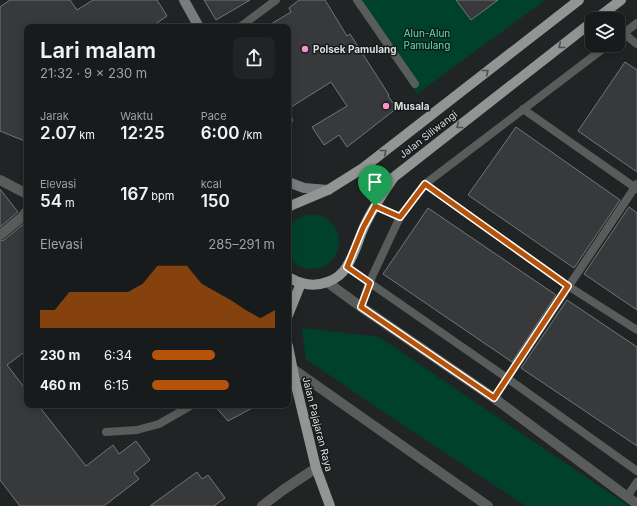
<!DOCTYPE html>
<html lang="id">
<head>
<meta charset="utf-8">
<style>
  :root { --surface:#181b1c; --page:#212425; --text:#f1f3f6; --muted:#9fa1a3; --line:#36393b; --accent:#b45309 }
  body { margin:0; font-family:Inter,sans-serif; background:var(--page); color:var(--text); height:100vh; display:flex; flex-direction:column; font-size:15px; white-space:nowrap }
  * { box-sizing:border-box; margin:0 }
  p { font-size:13px; color:var(--muted) }
  .icon { flex:none; width:22px; height:22px; fill:none; stroke:currentColor; stroke-width:2; stroke-linecap:round; stroke-linejoin:round }
  .map { position:relative; flex:1; overflow:hidden }
  .details { position:absolute; left:24px; top:24px; width:267px; height:384px; display:flex; flex-direction:column; background:var(--surface); border-radius:8px; box-shadow:0 2px 10px #0003,0 0 0 1px var(--line) }
  .details>* { flex:none }
  .fabs { position:absolute; left:585px; top:12px; display:grid; gap:8px }
  .fabs a { display:grid; place-items:center; width:40px; height:40px; border-radius:8px; background:var(--surface); box-shadow:0 2px 10px #0003,0 0 0 1px var(--line); font-size:20px }
  .pin { position:absolute; display:grid; place-items:center; width:34px; height:34px; color:#fff; margin:-41px -17px; border-radius:50% 50% 50% 0; rotate:-45deg; box-shadow:0 0 4px #0007 }
  .pin .icon { rotate:45deg }
  .round { display:grid; place-items:center; flex:none; width:42px; height:42px; border-radius:8px; background:var(--page) }
  .summary { display:flex; align-items:center; justify-content:space-between; height:68px; padding:0 16px }
  h1 { font-size:22px; font-weight:600; line-height:30px }
  .stats { display:grid; grid-template-columns:repeat(3,1fr); gap:6px; height:68px; padding:4px 16px }
  .stats div { display:grid; align-content:center }
  .stats b { font-size:17px; font-weight:600 }
  .stats small { font-size:11px; font-weight:400 }
  .stats p { font-size:11px }
  .chart { height:112px; padding:8px 16px }
  .chart p { display:flex; justify-content:space-between }
  .chart svg { width:100%; height:72px; margin-top:4px; fill:var(--accent); opacity:.7 }
  ul { padding:0 16px; list-style:none; font-size:13px }
  li { display:grid; grid-template-columns:64px 48px 1fr; align-items:center; height:30px }
  li i { height:10px; border-radius:5px; background:var(--accent) }
  .map>svg:first-child { display:block }
</style>
</head>
<body>
<div class="map">
<svg width="637" height="506" viewBox="0 0 637 506">
  <rect width="100%" height="100%" fill="#202425"/>
  <g fill="#00412b">
    <path d="M 352,0 L 545,0 L 417,94 Z"/>
    <path d="M 306,215 C 309,215 312,214 315,215 C 331,216 343,233 338,249 C 333,266 315,274 299,266 C 294,263 288,258 288,252 C 288,232 285,223 306,215 Z"/>
    <path d="M 302,328 L 379,337 L 629,506 L 526,506 L 388,415 L 306,359 Z"/>
  </g>
  <g fill="#37393b" stroke="#737679">
    <path d="M 10,0 L 70,0 L 77,10 L 93,0 L 157,0 L 167,16 L 151,27 L 27,27 L 27,142 L 0,131 L 0,7 Z"/>
    <path d="M 204,0 L 250,0 L 216,20 Z"/>
    <path d="M 299,0 L 325,0 L 347,36 L 350,34 L 389,95 L 388,96 L 397,108 L 347,147 L 339,135 L 324,145 L 312,127 L 347,106 L 331,82 L 288,109 L 288,27 L 266,27 L 291,12 L 289,8 Z"/>
    <path d="M 456,0 L 498,0 L 471,20 Z"/>
    <path d="M 625,62 L 637,70 L 637,172 L 578,131 Z"/>
    <path d="M 516,127 L 620,200 L 574,268 L 571,266 L 468,195 Z"/>
    <path d="M 0,189 L 18,212 L 0,227 Z"/>
    <path d="M 629,207 L 637,213 L 637,310 L 584,274 Z"/>
    <path d="M 428,208 L 556,295 L 512,362 L 383,274 Z"/>
    <path d="M 26,222 L 27,223 L 27,350 L 7,365 L 27,391 L 27,405 L 38,405 L 86,466 L 113,445 L 119,454 L 136,441 L 150,460 L 134,473 L 139,479 L 104,506 L 20,506 L 0,480 L 0,241 L 4,240 Z"/>
    <path d="M 567,300 L 637,347 L 637,446 L 521,368 Z"/>
    <path d="M 214,405 L 258,405 L 228,421 Z"/>
    <path d="M 197,472 L 202,479 L 208,475 L 225,498 L 214,506 L 150,506 Z"/>
  </g>
  <g fill="none" stroke-linecap="round" stroke-linejoin="round">
    <g stroke="#5a5c5c" stroke-width="8">
      <path d="M 357,0 L 415,84"/>
      <path d="M 240,27 L 276,0"/>
      <path d="M 618,29 L 637,44"/>
      <path d="M 618,38 L 637,23"/>
      <path d="M 523,109 L 637,189"/>
      <path d="M 288,121 L 289,120"/>
      <path d="M 425,184 L 568,286 L 637,330"/>
      <path d="M 375,206 L 400,217"/>
      <path d="M 347,267 L 507,378 L 637,471"/>
      <path d="M 361,307 L 369,283 L 400,217 L 425,184 L 608,45"/>
      <path d="M 494,398 L 637,184"/>
      <path d="M 106,432 L 137,430 L 159,424 L 192,405"/>
      <path d="M 627,497 L 637,482"/>
    </g>
    <g stroke="#5a5c5c" stroke-width="10">
      <path d="M 0,180 L 27,194"/>
      <path d="M 0,235 L 21,218 L 27,211"/>
      <path d="M 293,369 L 488,506"/>
      <path d="M 262,506 L 283,490 L 316,468"/>
    </g>
    <path stroke="#5a5c5c" stroke-width="10" d="M 327,282 L 361,307 L 494,398 L 637,504"/>
    <g stroke="#797c7c" stroke-width="10">
      <path d="M 184,0 L 199,27"/>
      <path d="M 288,182 L 304,188 L 328,190"/>
    </g>
    <g stroke="#919594" stroke-width="10">
      <path d="M 596,19 L 621,0"/>
      <path d="M 288,208 L 290,206 L 328,190 L 363,168 L 579,0"/>
      <path d="M 288,277 C 292,279 297,282 302,283 C 318,288 339,281 347,266 C 355,254 358,240 364,227 C 372,209 383,193 394,177 L 592,22"/>
      <path d="M 288,315 L 301,283"/>
      <path d="M 288,346 L 295,381 L 316,468 L 330,506"/>
    </g>
  </g>
  <defs><path id="oneway-chevron" d="M-2-3.5L2.5 0L-2 3.5" fill="none" stroke-width="1.6" stroke-linecap="round" stroke-linejoin="round"/></defs>
  <g stroke="#4e5151">
    <use href="#oneway-chevron" transform="translate(561 46) rotate(142)"/>
    <use href="#oneway-chevron" transform="translate(486 72) rotate(-38)"/>
    <use href="#oneway-chevron" transform="translate(459 126) rotate(142)"/>
    <use href="#oneway-chevron" transform="translate(384 152) rotate(-38)"/>
  </g>
  <g fill="none" stroke-linecap="round" stroke-linejoin="round">
    <defs>
      <path id="route" d="M 425,184 L 568,286 L 494,398 L 361,307 L 370,283 L 347,267 L 363,228 L 375,206 L 400,217 Z"/>
    </defs>
    <use href="#route" stroke="#fff" stroke-width="8"/>
    <use href="#route" stroke="#b45309" stroke-width="5"/>
  </g>
  <g fill="#f790ce" stroke="#171a1b" stroke-width="1.5">
    <circle cx="305" cy="49" r="4"/>
    <circle cx="386" cy="106" r="4"/>
  </g>
  <g text-anchor="middle" stroke-width="3" stroke-linejoin="round" paint-order="stroke">
    <g font-size="10" fill="#50e6aa" stroke="#171a1b">
      <text x="427" y="37">Alun-Alun<tspan x="427" dy="12">Pamulang</tspan></text>
    </g>
    <g font-size="10" font-weight="bold" fill="#dbddde" stroke="#171a1b" text-anchor="start">
      <text x="313" y="53">Polsek Pamulang</text>
      <text x="394" y="110">Musala</text>
    </g>
    <g font-size="10" fill="#dbddde" stroke="#171a1b">
      <text transform="translate(428 134) rotate(-38)" y="4">Jalan Siliwangi</text>
      <text transform="translate(318 424) rotate(76)" y="4">Jalan Pajajaran Raya</text>
    </g>
  </g>
</svg>
<div class="fabs">
<a><svg class="icon" aria-label="layers" viewBox="0 0 24 24"><path d="M12 4l9 5-9 5-9-5zM3 14l9 5 9-5"/></svg></a>
</div>
<div class="pin" style="left:375px;top:206px;background:#1e9e55"><svg class="icon" aria-label="arrive" viewBox="0 0 24 24"><path d="M6 21V4h12l-3 4 3 4H6"/></svg></div>
<section class="details">
<div class="summary"><div><h1>Lari malam</h1><p>21:32 · 9 × 230 m</p></div><a class="round"><svg class="icon" aria-label="share" viewBox="0 0 24 24"><path d="M12 15V3M7 8l5-5 5 5M5 13v7h14v-7"/></svg></a></div>
<div class="stats">
<div><p>Jarak</p><b>2.07<small> km</small></b></div>
<div><p>Waktu</p><b>12:25</b></div>
<div><p>Pace</p><b>6:00<small> /km</small></b></div>
</div>
<div class="stats">
<div><p>Elevasi</p><b>54<small> m</small></b></div>
<div><b>167<small> bpm</small></b></div>
<div><p>kcal</p><b>150</b></div>
</div>
<div class="chart"><p><span>Elevasi</span>285–291 m</p>
<svg viewBox="0 0 160 44" preserveAspectRatio="none"><path d="M0 44V33L10 33L20 22L30 22L40 22L50 22L60 22L70 17L80 6L90 6L100 6L110 17L120 22L130 27L140 33L150 38L160 33V44z"/></svg>
</div>
<ul>
<li><b>230 m</b>6:34<i style="width:51%"></i></li>
<li><b>460 m</b>6:15<i style="width:63%"></i></li>
</ul>
</section>
</div>
</body>
</html>
